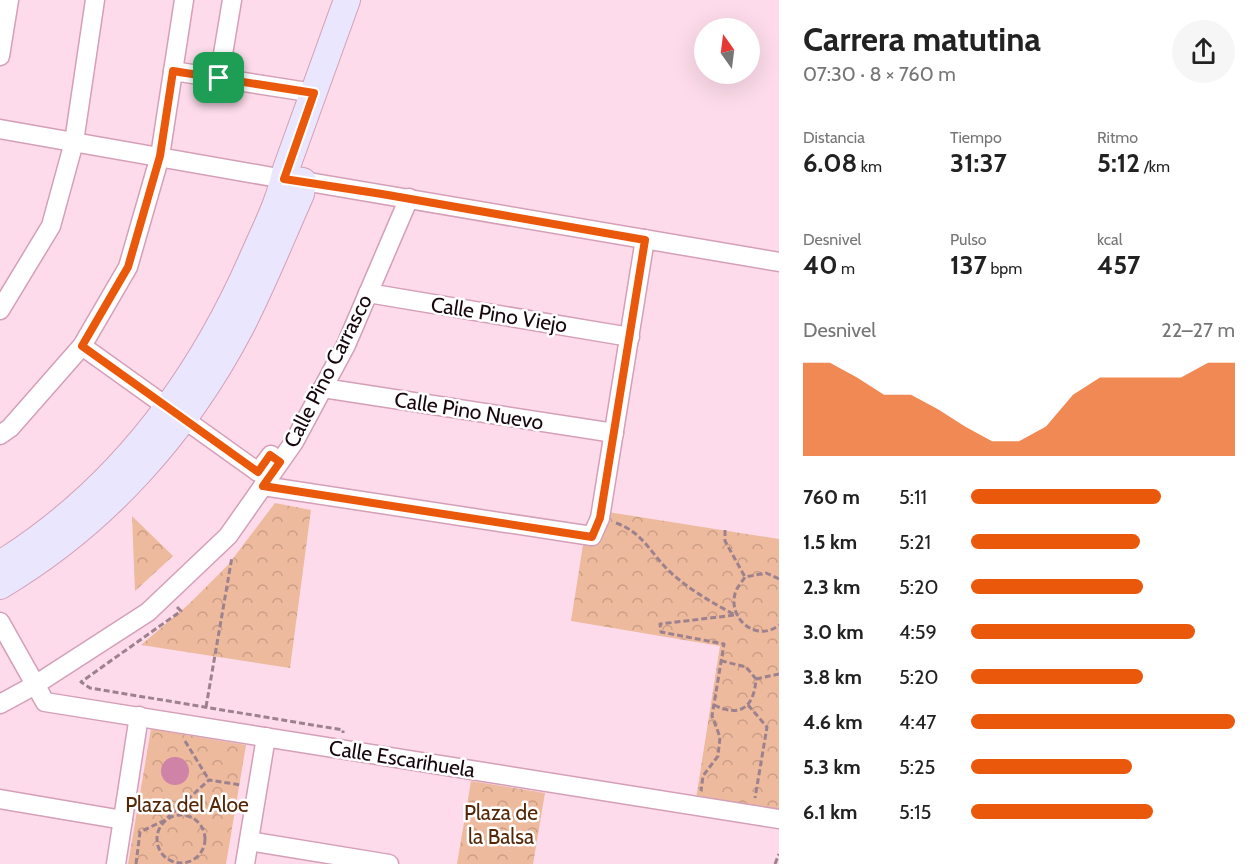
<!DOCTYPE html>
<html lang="es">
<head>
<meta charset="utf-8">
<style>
  :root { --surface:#fff; --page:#f6f6f6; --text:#222; --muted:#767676; --accent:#ea580c }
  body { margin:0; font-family:Cabin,sans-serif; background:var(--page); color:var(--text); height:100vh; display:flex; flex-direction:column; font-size:22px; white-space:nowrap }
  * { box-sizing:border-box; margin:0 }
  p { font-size:20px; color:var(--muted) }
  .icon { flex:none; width:33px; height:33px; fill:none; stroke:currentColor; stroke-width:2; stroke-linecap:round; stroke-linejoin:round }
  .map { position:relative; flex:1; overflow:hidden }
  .drawer { display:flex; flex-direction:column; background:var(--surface); width:480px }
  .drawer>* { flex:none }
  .needle { width:39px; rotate:346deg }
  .controls { position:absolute; left:694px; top:18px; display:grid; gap:12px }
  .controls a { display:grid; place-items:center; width:66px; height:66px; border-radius:50%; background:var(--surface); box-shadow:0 6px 24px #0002; font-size:30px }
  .pin { position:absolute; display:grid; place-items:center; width:51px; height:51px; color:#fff; margin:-26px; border-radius:12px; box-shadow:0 3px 9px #0006 }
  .round { display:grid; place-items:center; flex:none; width:63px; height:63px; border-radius:32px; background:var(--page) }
  .headline { display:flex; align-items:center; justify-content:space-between; height:102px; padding:0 24px }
  h1 { font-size:33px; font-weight:700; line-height:45px }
  .figures { display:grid; grid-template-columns:repeat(3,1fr); gap:9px; height:102px; padding:6px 24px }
  .figures div { display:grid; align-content:center }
  .figures b { font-size:26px; font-weight:700 }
  .figures small { font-size:16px; font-weight:400 }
  .figures p { font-size:16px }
  .chart { height:168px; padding:12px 24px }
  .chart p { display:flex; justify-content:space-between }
  .chart svg { width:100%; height:108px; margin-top:6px; fill:var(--accent); opacity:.7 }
  ul { padding:0 24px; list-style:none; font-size:20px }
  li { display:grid; grid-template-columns:96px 72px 1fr; align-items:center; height:45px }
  li i { height:15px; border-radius:8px; background:var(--accent) }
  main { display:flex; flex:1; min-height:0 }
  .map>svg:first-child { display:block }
</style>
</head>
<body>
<main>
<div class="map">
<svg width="779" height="864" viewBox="0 0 779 864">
  <defs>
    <pattern id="park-crowns" width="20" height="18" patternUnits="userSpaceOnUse" patternTransform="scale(1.5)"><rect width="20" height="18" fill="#eeba9d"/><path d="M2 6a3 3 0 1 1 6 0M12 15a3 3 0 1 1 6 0" fill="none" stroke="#cb9e86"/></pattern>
  </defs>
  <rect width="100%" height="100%" fill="#fddbea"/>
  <g fill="url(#park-crowns)">
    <path d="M 275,503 L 311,510 L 290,668 L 141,645 L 189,604 L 228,565 Z"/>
    <path d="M 608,512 L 779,539 L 779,812 L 696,799 L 720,646 L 571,621 L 583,545 L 593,541 Z"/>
    <path d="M 132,516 L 173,556 L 135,591 Z"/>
    <path d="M 151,729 L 246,745 L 226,864 L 128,864 Z"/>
    <path d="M 471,781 L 545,793 L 533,864 L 457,864 Z"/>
  </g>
  <circle fill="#ce83a7" cx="175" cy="771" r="14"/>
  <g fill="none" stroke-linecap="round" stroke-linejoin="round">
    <defs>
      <g id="street">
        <path d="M 0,56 L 9,0"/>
        <path d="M 173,71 L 314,93"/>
        <path d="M 219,78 L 232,0"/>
        <path d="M 0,129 L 284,179"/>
        <path d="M 303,181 L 779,262"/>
        <path d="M 368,293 L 630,337"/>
        <path d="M 0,310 L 51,226 L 74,142 L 95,0"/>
        <path d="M 82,346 L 258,472 L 271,455"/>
        <path d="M 323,388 L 614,433"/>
        <path d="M 0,435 L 10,428 L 82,346 L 128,267 L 160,156 L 184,0"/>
        <path d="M 263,486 L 592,536 L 600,518 L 645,239"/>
        <path d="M 0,622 L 45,702 L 779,819"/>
        <path d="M 0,704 L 35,685 L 148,612 L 228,536 L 294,442 L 346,345 L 409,198"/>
        <path d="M 0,799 L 123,820"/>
        <path d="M 249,841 L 389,864"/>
        <path d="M 116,864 L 139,716"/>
        <path d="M 245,864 L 266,737"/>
      </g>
      <g id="secondary">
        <path d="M 0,564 C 117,491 197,384 252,259 C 265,229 280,201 286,169 L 347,0"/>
        <path d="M 0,586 C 104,524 185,434 241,327 C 263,284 281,239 301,194 L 303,181 L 284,179"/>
      </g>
    </defs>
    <use href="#street" stroke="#d49fb7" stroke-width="21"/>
    <use href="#secondary" stroke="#d49fb7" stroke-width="28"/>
    <g stroke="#9d828e" stroke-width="3" stroke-dasharray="6 3" stroke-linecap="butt">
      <path d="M 616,523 C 642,532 650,552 668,570 C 688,589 711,602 735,615 L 660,624 L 661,632 L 724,644 L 712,716 L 720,737 L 718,756 L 703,776 L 701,791"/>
      <path d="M 725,530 L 725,541 L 745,577"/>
      <path d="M 779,579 L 766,573 L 745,577 C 742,582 736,588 735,594 C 728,619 757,643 779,625"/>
      <path d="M 177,607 L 181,611 L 81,682 L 90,688 L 343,730 L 343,733"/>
      <path d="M 756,679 L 779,674"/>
      <path d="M 714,705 C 741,718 754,707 756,679 L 746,667 L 722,661"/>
      <path d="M 748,705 L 767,727 L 755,798"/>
      <path d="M 206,707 L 232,557"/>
      <path d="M 185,741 L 209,780"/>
      <circle cx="181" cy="839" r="24"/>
      <path d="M 136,864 L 140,832 L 165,820 L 209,780 L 241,785"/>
      <path d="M 775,864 L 779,854"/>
    </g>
    <use href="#street" stroke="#fff" stroke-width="18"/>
    <use href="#secondary" stroke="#e9e6fd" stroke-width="26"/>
  </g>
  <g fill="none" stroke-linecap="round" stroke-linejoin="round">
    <defs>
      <path id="route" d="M 173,71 L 314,93 L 284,179 L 382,194 L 645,240 L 600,518 L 592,537 L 263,486 L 280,462 L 270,455 L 258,472 L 82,346 L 128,267 L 160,156 Z"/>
    </defs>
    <use href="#route" stroke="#fff" stroke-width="12"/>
    <use href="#route" stroke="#ea580c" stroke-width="8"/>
  </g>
  <g text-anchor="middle" stroke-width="5" stroke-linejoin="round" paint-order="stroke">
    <g font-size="21" fill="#17060e" stroke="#fff">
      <text transform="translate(499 315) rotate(9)" y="7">Calle Pino Viejo</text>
      <text transform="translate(328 371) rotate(-63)" y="7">Calle Pino Carrasco</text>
      <text transform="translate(469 411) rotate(9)" y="7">Calle Pino Nuevo</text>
      <text transform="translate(402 759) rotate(9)" y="7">Calle Escarihuela</text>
    </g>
    <g font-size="21" fill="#552707" stroke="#fff">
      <text x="187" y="812">Plaza del Aloe</text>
      <text x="501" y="820">Plaza de<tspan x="501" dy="24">la Balsa</tspan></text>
    </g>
  </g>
</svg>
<div class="controls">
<a><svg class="needle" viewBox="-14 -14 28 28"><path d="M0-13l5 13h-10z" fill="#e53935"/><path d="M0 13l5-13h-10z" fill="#767676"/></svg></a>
</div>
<div class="pin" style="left:219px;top:78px;background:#1e9e55"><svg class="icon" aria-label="arrive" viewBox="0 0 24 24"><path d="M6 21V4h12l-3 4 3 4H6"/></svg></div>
</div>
<section class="drawer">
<div class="headline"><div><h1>Carrera matutina</h1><p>07:30 · 8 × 760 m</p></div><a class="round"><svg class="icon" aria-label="share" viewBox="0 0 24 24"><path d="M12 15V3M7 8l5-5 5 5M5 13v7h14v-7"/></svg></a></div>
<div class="figures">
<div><p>Distancia</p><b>6.08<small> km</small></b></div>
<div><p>Tiempo</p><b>31:37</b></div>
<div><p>Ritmo</p><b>5:12<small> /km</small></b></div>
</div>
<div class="figures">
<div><p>Desnivel</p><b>40<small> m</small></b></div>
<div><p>Pulso</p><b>137<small> bpm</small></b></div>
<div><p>kcal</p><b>457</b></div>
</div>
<div class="chart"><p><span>Desnivel</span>22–27 m</p>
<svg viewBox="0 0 160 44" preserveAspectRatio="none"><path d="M0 44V6L10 6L20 12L30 19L40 19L50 25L60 32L70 38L80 38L90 32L100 19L110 12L120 12L130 12L140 12L150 6L160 6V44z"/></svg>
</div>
<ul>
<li><b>760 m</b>5:11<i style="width:72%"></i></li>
<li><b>1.5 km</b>5:21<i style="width:64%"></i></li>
<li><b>2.3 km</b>5:20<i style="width:65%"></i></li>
<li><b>3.0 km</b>4:59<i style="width:85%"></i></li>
<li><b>3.8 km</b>5:20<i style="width:65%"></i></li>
<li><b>4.6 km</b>4:47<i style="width:100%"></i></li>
<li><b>5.3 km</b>5:25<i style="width:61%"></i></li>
<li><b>6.1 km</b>5:15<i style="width:69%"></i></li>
</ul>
</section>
</main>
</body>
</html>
